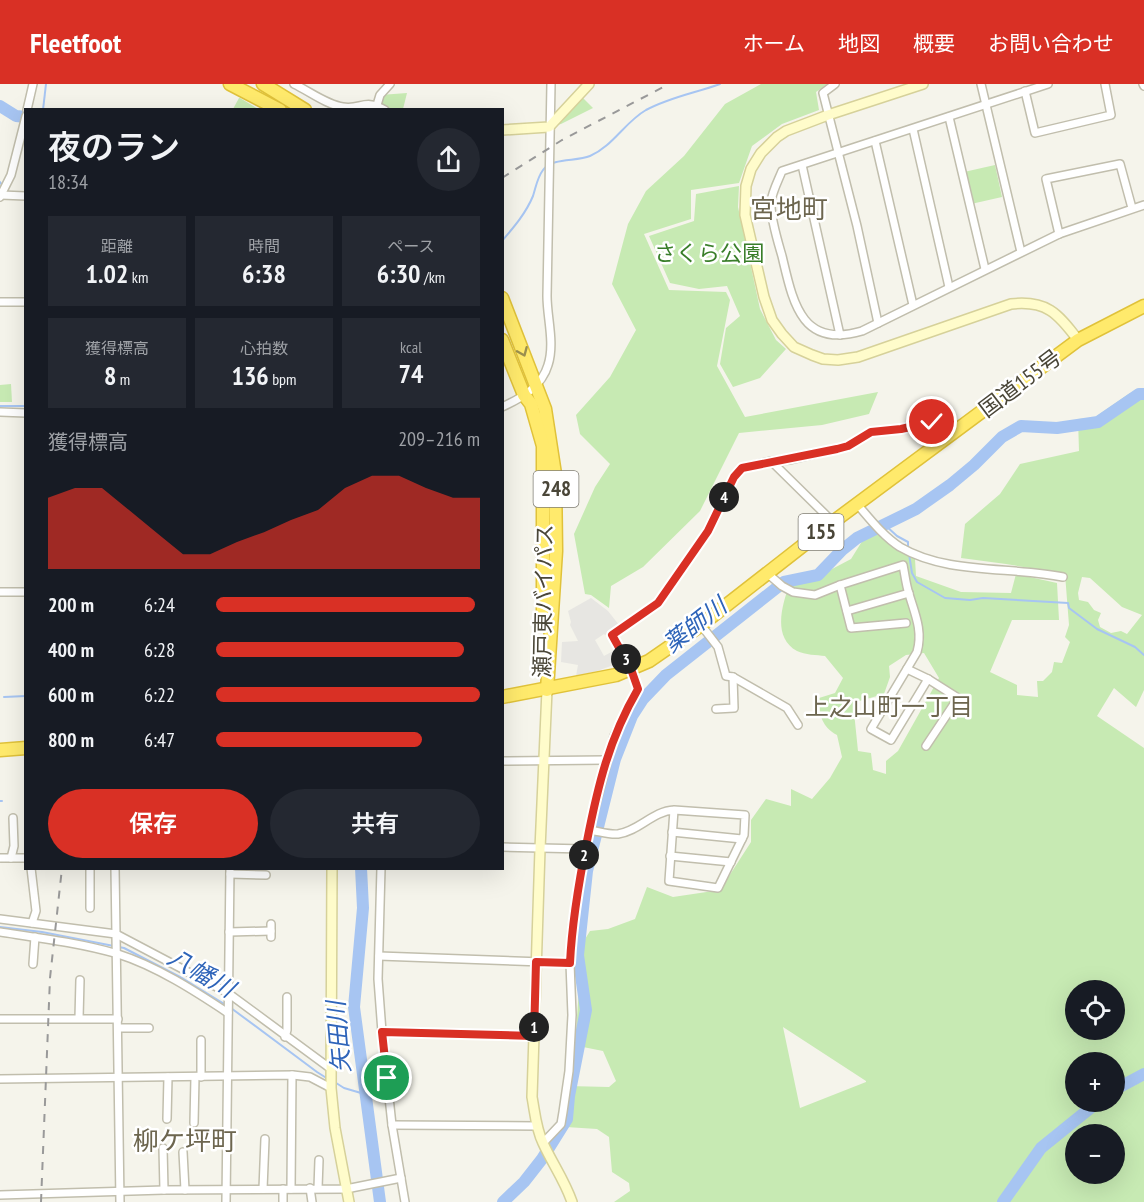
<!DOCTYPE html>
<html lang="ja">
<head>
<meta charset="utf-8">
<style>
  :root { --surface:#171b24; --page:#242831; --text:#f1f3f6; --muted:#9ea1a6; --accent:#d93025 }
  body { margin:0; font-family:"PT Sans Narrow","Noto Sans JP",sans-serif; background:var(--page); color:var(--text); height:100vh; display:flex; flex-direction:column; font-size:22px; white-space:nowrap }
  * { box-sizing:border-box; margin:0 }
  p { font-size:20px; color:var(--muted) }
  .icon { flex:none; width:33px; height:33px; fill:none; stroke:currentColor; stroke-width:2; stroke-linecap:round; stroke-linejoin:round }
  .map { position:relative; flex:1; overflow:hidden }
  .sheet { position:absolute; left:24px; top:24px; width:480px; height:762px; display:flex; flex-direction:column; background:var(--surface); border-radius:0px; box-shadow:0 6px 24px #0002 }
  .sheet>* { flex:none }
  .fabs { position:absolute; left:1065px; top:896px; display:grid; gap:12px }
  .fabs a { display:grid; place-items:center; width:60px; height:60px; border-radius:50%; background:var(--surface); box-shadow:0 6px 24px #0002; font-size:30px }
  .pin { position:absolute; display:grid; place-items:center; width:51px; height:51px; color:#fff; margin:-26px; border:3px solid #fff; border-radius:50%; box-shadow:0 2px 6px #0007 }
  .km { position:absolute; width:30px; height:30px; margin:-15px; border-radius:50%; background:#222; color:#fff; font-size:16px; line-height:30px; text-align:center }
  .round { display:grid; place-items:center; flex:none; width:63px; height:63px; border-radius:32px; background:var(--page) }
  .summary { display:flex; align-items:center; justify-content:space-between; height:102px; padding:0 24px }
  h1 { font-size:33px; font-weight:600; line-height:45px }
  .stats { display:grid; grid-template-columns:repeat(3,1fr); gap:9px; height:102px; padding:6px 24px }
  .stats div { display:grid; align-content:center; border-radius:0px; background:var(--page); text-align:center }
  .stats b { font-size:26px; font-weight:600 }
  .stats small { font-size:16px; font-weight:400 }
  .stats p { font-size:16px }
  .chart { height:168px; padding:12px 24px }
  .chart p { display:flex; justify-content:space-between }
  .chart svg { width:100%; height:108px; margin-top:6px; fill:var(--accent); opacity:.7 }
  .action { display:flex; gap:12px; margin-top:auto; padding:12px 24px }
  .action a { flex:1; height:69px; border-radius:36px; background:var(--accent); color:#fff; font-size:24px; font-weight:600; line-height:69px; text-align:center }
  .action a+a { background:var(--page); color:var(--text) }
  ul { padding:0 24px; list-style:none; font-size:20px }
  li { display:grid; grid-template-columns:96px 72px 1fr; align-items:center; height:45px }
  li i { height:15px; border-radius:8px; background:var(--accent) }
  header { display:flex; align-items:center; gap:36px; box-sizing:border-box; height:84px; padding:0 30px; background:var(--accent); color:#fff }
  header strong { font-size:28px }
  nav { display:flex; gap:33px; margin-inline-start:auto; font-size:21px }
  .map>svg:first-child { display:block }
</style>
</head>
<body>
<header>
<strong>Fleetfoot</strong>
<nav><a>ホーム</a><a>地図</a><a>概要</a><a>お問い合わせ</a></nav>
</header>
<div class="map">
<svg width="1144" height="1118" viewBox="0 0 1144 1118">
  <rect width="100%" height="100%" fill="#f5f4eb"/>
  <g fill="#c7eab3" fill-rule="evenodd">
    <path d="M 761,0 L 827,0 L 816,8 L 819,26 L 782,40 L 752,62 L 739,99 L 691,106 L 691,135 L 644,150 L 669,206 L 726,208 L 730,216 L 717,282 L 745,333 L 878,308 L 869,330 L 822,341 L 739,349 L 700,427 L 643,483 L 611,502 L 609,524 L 591,511 L 585,510 L 574,450 L 595,403 L 610,380 L 580,350 L 576,331 L 610,293 L 636,246 L 612,200 L 628,140 L 646,107 L 684,72 L 725,20 Z"/>
    <path d="M 407,9 L 403,25 L 385,25 L 377,21 L 380,11 Z"/>
    <path d="M 579,10 L 593,24 L 561,40 L 549,43 Z"/>
    <path d="M 239,14 L 240,14 L 258,25 L 233,25 Z"/>
    <path d="M 995,81 L 1002,113 L 971,120 L 964,88 Z"/>
    <path d="M 739,102 L 738,123 L 760,225 L 776,256 L 786,265 L 760,294 L 733,303 L 720,280 L 726,244 L 740,232 L 727,202 L 699,205 L 670,199 L 649,152 L 694,137 L 696,110 Z"/>
    <path d="M 11,300 L 12,318 L 0,318 L 0,301 Z"/>
    <path d="M 1130,309 L 1144,311 L 1144,606 L 1136,623 L 1114,604 L 1097,632 L 1144,664 L 1144,1118 L 614,1118 L 630,1107 L 629,1099 L 612,1088 L 609,1053 L 597,1045 L 566,1043 L 568,1002 L 609,1003 L 616,997 L 603,967 L 583,963 L 576,948 L 582,860 L 590,847 L 608,845 L 635,835 L 647,803 L 673,813 L 720,806 L 751,758 L 751,736 L 766,715 L 791,722 L 791,705 L 812,715 L 830,694 L 842,673 L 837,651 C 822,643 819,631 819,614 L 835,609 L 843,594 L 825,572 C 817,571 805,571 797,567 C 772,553 782,521 790,499 L 817,493 L 851,475 L 871,443 L 891,461 L 915,475 L 916,492 L 961,508 L 1011,509 L 1016,490 L 1057,499 L 1059,536 L 1012,536 L 990,588 L 1017,601 L 1017,611 L 1038,613 L 1037,597 L 1043,597 L 1052,588 L 1054,578 L 1062,579 L 1070,558 L 1065,553 L 1069,541 L 1065,490 L 1006,480 L 961,474 L 965,440 L 1000,410 L 1020,380 L 1079,367 L 1078,335 L 1094,334 ZM 1082,493 L 1090,494 L 1122,523 L 1142,531 L 1127,550 L 1121,547 L 1111,549 L 1100,543 L 1098,536 L 1101,529 L 1094,526 L 1088,518 L 1079,516 L 1078,509 ZM 924,569 L 939,594 L 898,667 L 886,677 L 886,690 L 873,686 L 871,669 L 858,667 L 854,628 L 856,618 L 884,610 L 890,593 L 889,582 L 906,571 ZM 1076,906 L 1114,906 L 1114,945 L 1076,945 ZM 783,943 L 866,997 L 866,998 L 800,1024 ZM 1076,978 L 1114,978 L 1114,1017 L 1076,1017 ZM 1076,1050 L 1114,1050 L 1114,1089 L 1076,1089 Z"/>
  </g>
  <path fill="#e7e6e2" d="M 591,514 L 608,527 L 619,541 L 605,551 L 604,550 L 595,556 L 604,572 L 615,566 L 622,578 L 597,587 L 576,592 L 578,581 L 561,578 L 562,558 L 578,557 L 570,541 L 571,538 L 568,527 Z"/>
  <g fill="none" stroke-linecap="round" stroke-linejoin="round">
    <g stroke="#a7c5f2" stroke-width="2">
      <path d="M 43,26 L 46,0"/>
      <path d="M 0,98 L 2,101"/>
      <path d="M 502,157 C 514,143 526,129 533,112 C 536,103 537,94 543,86 C 553,73 576,78 590,72 C 613,62 625,38 646,26 C 670,13 695,9 720,0"/>
      <path d="M 0,322 L 26,322"/>
      <path d="M 885,441 L 897,452 L 908,458 L 908,464"/>
      <path d="M 909,470 L 912,489 L 917,498 L 945,514 L 970,516 L 983,514 L 1068,519 L 1069,524 L 1097,545 L 1135,563 L 1144,571"/>
      <path d="M 4,613 L 26,612"/>
      <path d="M 0,717 L 2,717"/>
      <path d="M 0,843 L 42,848 L 124,864 L 182,894 L 226,921"/>
      <path d="M 231,924 L 317,988 L 328,995"/>
      <path d="M 333,997 L 344,1004 L 361,1009 L 365,1006"/>
    </g>
    <g stroke="#a7c5f2" stroke-width="12">
      <path d="M 0,22 L 16,32 L 26,33"/>
      <path d="M 361,784 L 363,824 L 354,923 L 380,1118"/>
      <path d="M 1114,1006 L 1144,990"/>
      <path d="M 503,1118 L 524,1098 L 542,1075 L 567,1035 L 569,1012 L 586,926 L 578,871 L 587,787 L 615,675 L 632,632 L 643,615 L 666,591 L 784,498 L 818,491 L 842,466 L 857,454 L 916,425 L 950,401 L 974,381 L 1002,353 L 1021,342 L 1057,344 L 1098,338 L 1139,310 L 1144,310"/>
      <path d="M 1003,1118 L 1041,1064 L 1099,1017"/>
    </g>
    <defs>
      <g id="street">
        <path d="M 294,0 C 309,7 327,21 343,23 C 361,26 364,14 385,26"/>
        <path d="M 835,0 L 823,9 L 857,142 L 878,239"/>
        <path d="M 981,0 L 1021,168"/>
        <path d="M 1048,0 L 782,87 C 778,97 772,108 771,118 C 770,133 778,158 782,172 C 793,218 801,265 862,247 L 1059,150 L 1144,121"/>
        <path d="M 1143,0 L 1144,2"/>
        <path d="M 1025,7 L 1035,49 L 1111,31 L 1105,0"/>
        <path d="M 377,21 L 380,11 L 390,0"/>
        <path d="M 27,26 L 33,0"/>
        <path d="M 949,33 L 985,185"/>
        <path d="M 913,45 L 949,203"/>
        <path d="M 875,57 L 913,221"/>
        <path d="M 802,81 L 840,251"/>
        <path d="M 1,111 L 26,112"/>
        <path d="M 0,113 L 11,91 L 26,32"/>
        <path d="M 1059,150 L 1046,95 L 1120,80 L 1132,124"/>
        <path d="M 0,218 L 26,218"/>
        <path d="M 502,323 C 522,314 542,302 548,281 C 555,259 547,234 547,212 C 548,141 550,71 551,0"/>
        <path d="M 0,328 L 26,329"/>
        <path d="M 771,377 L 790,376 L 837,365 L 848,362 L 871,348 L 901,345 L 932,338 L 942,358"/>
        <path d="M 857,420 C 870,435 883,452 900,463 C 948,491 1010,482 1063,493"/>
        <path d="M 767,489 L 782,502 L 793,508 L 815,511 L 840,501 L 903,481 C 905,491 906,501 909,510 C 915,530 923,547 917,568 L 871,645 L 891,656 L 928,595 L 958,614 L 926,662"/>
        <path d="M 840,501 L 851,544 L 906,539"/>
        <path d="M 0,508 L 26,508"/>
        <path d="M 847,527 L 909,509"/>
        <path d="M 701,541 L 718,563 L 726,592 L 733,593 L 787,624 L 798,641"/>
        <path d="M 907,585 L 928,595"/>
        <path d="M 716,625 L 734,624 L 733,593"/>
        <path d="M 502,677 L 606,676"/>
        <path d="M 589,746 C 598,747 609,751 618,750 C 639,747 653,727 674,726 L 745,731 L 744,751 L 718,804 L 669,797 L 674,726"/>
        <path d="M 672,748 L 742,755"/>
        <path d="M 502,763 L 585,765"/>
        <path d="M 670,772 L 731,778"/>
        <path d="M 0,774 L 26,774"/>
        <path d="M 11,774 L 14,762 L 13,734"/>
        <path d="M 31,784 L 36,827 L 32,839"/>
        <path d="M 90,784 L 90,824"/>
        <path d="M 115,784 L 120,1118"/>
        <path d="M 381,784 L 378,895 L 382,948 L 392,1041 L 405,1118"/>
        <path d="M 230,790 L 266,791"/>
        <path d="M 0,835 L 116,850 L 228,909 L 331,985"/>
        <path d="M 271,840 L 271,853"/>
        <path d="M 0,848 C 40,854 80,859 118,870 C 156,882 195,907 228,929"/>
        <path d="M 229,848 L 271,847"/>
        <path d="M 379,872 L 570,879"/>
        <path d="M 33,880 L 35,853"/>
        <path d="M 79,934 L 80,896"/>
        <path d="M 0,935 L 118,935"/>
        <path d="M 118,944 L 149,944"/>
        <path d="M 382,948 L 534,952"/>
        <path d="M 285,953 L 287,946 L 287,913"/>
        <path d="M 201,993 L 201,956"/>
        <path d="M 0,995 L 293,991 L 310,993 L 331,1004"/>
        <path d="M 167,1035 L 168,993"/>
        <path d="M 194,1039 L 195,993"/>
        <path d="M 392,1041 L 537,1042"/>
        <path d="M 543,1059 L 561,1040 L 563,1028 L 569,987 L 572,931 L 570,879 L 572,845 L 589,746 L 614,652 L 638,605 L 631,586 L 612,551 L 658,519 L 708,447 L 734,393 L 742,384 L 771,377 L 833,438"/>
        <path d="M 163,1064 L 164,1106"/>
        <path d="M 183,1068 L 185,1106"/>
        <path d="M 310,1104 L 312,1118"/>
        <path d="M 318,1104 L 319,1076"/>
        <path d="M 263,1105 L 265,1055"/>
        <path d="M 291,1105 L 292,991"/>
        <path d="M 0,1111 L 164,1106 L 346,1105 L 401,1094"/>
        <path d="M 226,1118 L 230,784"/>
        <path d="M 283,1118 L 283,1105"/>
      </g>
      <g id="secondary">
        <path d="M 923,0 L 828,31 L 786,47 L 777,53 L 761,69 L 751,85 L 746,102 L 745,131 L 764,213 L 772,236 L 782,250 L 794,263 L 812,271 L 823,275 L 838,276 L 858,273 L 1011,220 C 1046,216 1058,229 1078,256"/>
        <path d="M 502,46 L 549,43 L 589,0"/>
        <path d="M 547,606 L 540,765 L 532,1013 C 535,1029 536,1045 543,1059 C 552,1079 565,1097 572,1118"/>
        <path d="M 332,784 L 331,1004 L 335,1044 L 349,1118"/>
      </g>
      <g id="highway">
        <path d="M 230,0 L 280,26"/>
        <path d="M 263,0 L 305,26"/>
        <path d="M 502,214 L 545,325 L 555,390 L 556,467 L 547,606"/>
        <path d="M 502,256 L 524,311 L 531,320 L 543,362 L 543,533"/>
        <path d="M 502,613 L 616,591 L 649,577 L 701,541 L 833,438 L 1078,256 L 1144,222"/>
        <path d="M 0,666 L 26,664"/>
      </g>
    </defs>
    <use href="#street" stroke="#c1bead" stroke-width="10"/>
    <use href="#secondary" stroke="#d6d19a" stroke-width="12"/>
    <use href="#highway" stroke="#e0c23a" stroke-width="15"/>
    <use href="#street" stroke="#fff" stroke-width="7"/>
    <use href="#secondary" stroke="#fffccb" stroke-width="9"/>
    <use href="#highway" stroke="#ffea6c" stroke-width="12"/>
    <g stroke="#999" stroke-width="2" stroke-dasharray="8 8" stroke-linecap="butt">
      <path d="M 502,94 L 562,56 L 669,0"/>
      <path d="M 41,1118 L 50,894 L 62,784"/>
    </g>
  </g>
  <defs><path id="oneway-chevron" d="M-2-3.5L2.5 0L-2 3.5" fill="none" stroke-width="1.6" stroke-linecap="round" stroke-linejoin="round" transform="scale(1.5)"/></defs>
  <use stroke="#9b904f" href="#oneway-chevron" transform="translate(523 268) rotate(67)"/>
  <g fill="none" stroke-linecap="round" stroke-linejoin="round">
    <defs>
      <path id="route" d="M 387,994 L 382,948 L 534,952 L 536,878 L 570,879 C 572,838 579,797 587,757 C 598,701 609,655 638,605 L 631,585 L 612,551 L 658,519 L 708,447 L 734,393 L 742,384 L 837,365 L 848,362 L 871,348 L 901,345 L 932,338"/>
    </defs>
    <use href="#route" stroke="#fff" stroke-width="12"/>
    <use href="#route" stroke="#d93025" stroke-width="8"/>
  </g>
  <g text-anchor="middle" stroke-width="5" stroke-linejoin="round" paint-order="stroke">
    <g fill="#fff" stroke="#807e74" stroke-width="1.5">
      <rect x="533.5" y="387" width="45" height="36" rx="4.5"/>
      <rect x="798.5" y="430" width="45" height="36" rx="4.5"/>
    </g>
    <g font-size="21" font-weight="bold" fill="#4a4638">
      <text x="556" y="412">248</text>
      <text x="821" y="455">155</text>
    </g>
    <g font-size="22" fill="#397e29" stroke="#fff">
      <text x="709" y="177">さくら公園</text>
    </g>
    <g font-size="22" fill="#4a4638" stroke="#fff">
      <text transform="translate(1020 299) rotate(-37)" y="8">国道155号</text>
      <text transform="translate(543 517) rotate(-89)" y="8">瀬戸東バイパス</text>
    </g>
    <g font-size="24" font-style="italic" fill="#2e64b9" stroke="#fff">
      <text transform="translate(695 541) rotate(-38)" y="8">薬師川</text>
      <text transform="translate(201 889) rotate(30)" y="8">八幡川</text>
      <text transform="translate(339 953) rotate(-95)" y="8">矢田川</text>
    </g>
    <g font-size="24" fill="#6d664f" stroke="#fff">
      <text x="889" y="631">上之山町一丁目</text>
    </g>
    <g font-size="26" fill="#6d664f" stroke="#fff">
      <text x="789" y="134">宮地町</text>
      <text x="185" y="1066">柳ケ坪町</text>
    </g>
  </g>
</svg>
<div class="fabs">
<a><svg class="icon" aria-label="locate" viewBox="0 0 24 24"><circle cx="12" cy="12" r="6"/><path d="M12 2v4M12 18v4M2 12h4M18 12h4"/></svg></a>
<a>+</a>
<a>−</a>
</div>
<div class="pin" style="left:387px;top:994px;background:#1e9e55"><svg class="icon" aria-label="arrive" viewBox="0 0 24 24"><path d="M6 21V4h12l-3 4 3 4H6"/></svg></div>
<div class="pin" style="left:932px;top:338px;background:#d93025"><svg class="icon" aria-label="check" viewBox="0 0 24 24"><path d="M5 12l5 5 9-10"/></svg></div>
<b class="km" style="left:534px;top:943px">1</b>
<b class="km" style="left:584px;top:771px">2</b>
<b class="km" style="left:626px;top:575px">3</b>
<b class="km" style="left:724px;top:413px">4</b>
<section class="sheet">
<div class="summary"><div><h1>夜のラン</h1><p>18:34</p></div><a class="round"><svg class="icon" aria-label="share" viewBox="0 0 24 24"><path d="M12 15V3M7 8l5-5 5 5M5 13v7h14v-7"/></svg></a></div>
<div class="stats">
<div><p>距離</p><b>1.02<small> km</small></b></div>
<div><p>時間</p><b>6:38</b></div>
<div><p>ペース</p><b>6:30<small> /km</small></b></div>
</div>
<div class="stats">
<div><p>獲得標高</p><b>8<small> m</small></b></div>
<div><p>心拍数</p><b>136<small> bpm</small></b></div>
<div><p>kcal</p><b>74</b></div>
</div>
<div class="chart"><p><span>獲得標高</span>209–216 m</p>
<svg viewBox="0 0 160 44" preserveAspectRatio="none"><path d="M0 44V15L10 11L20 11L30 20L40 29L50 38L60 38L70 33L80 29L90 24L100 20L110 11L120 6L130 6L140 11L150 15L160 15V44z"/></svg>
</div>
<ul>
<li><b>200 m</b>6:24<i style="width:98%"></i></li>
<li><b>400 m</b>6:28<i style="width:94%"></i></li>
<li><b>600 m</b>6:22<i style="width:100%"></i></li>
<li><b>800 m</b>6:47<i style="width:78%"></i></li>
</ul>
<div class="action"><a>保存</a><a>共有</a></div>
</section>
</div>
</body>
</html>
